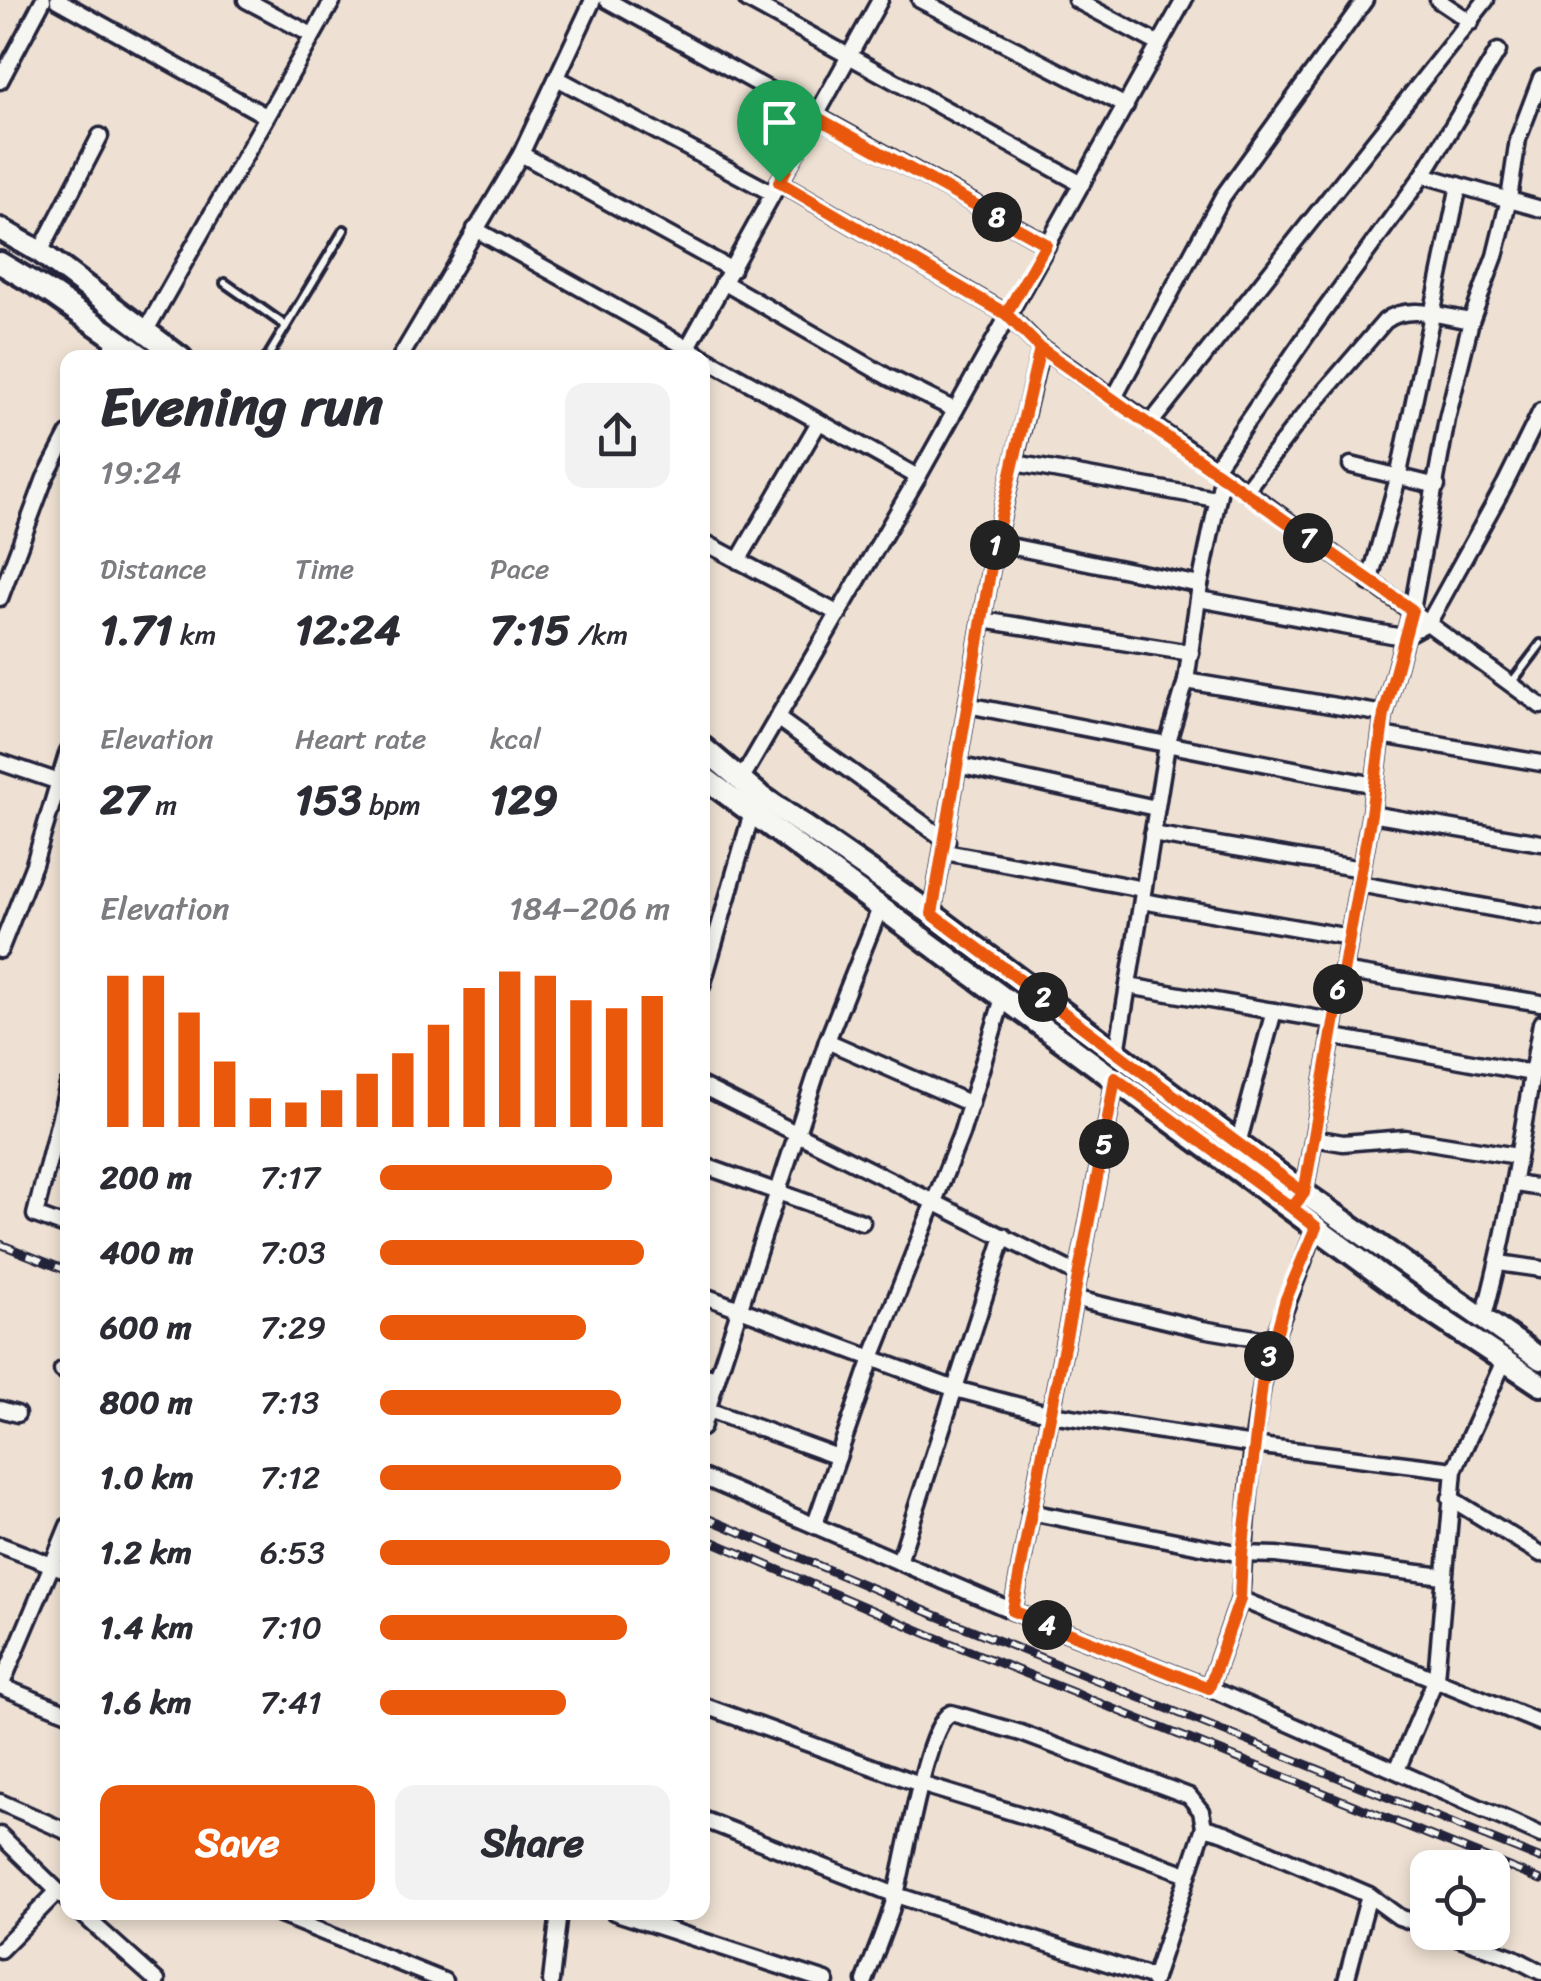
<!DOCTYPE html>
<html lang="en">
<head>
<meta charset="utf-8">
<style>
  :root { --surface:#fff; --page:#f2f2f3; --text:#2b2b33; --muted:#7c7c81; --accent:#ea580c }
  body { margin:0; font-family:Sriracha,sans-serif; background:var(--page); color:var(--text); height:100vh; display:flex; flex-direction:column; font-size:38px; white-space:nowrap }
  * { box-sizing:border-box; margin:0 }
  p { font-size:32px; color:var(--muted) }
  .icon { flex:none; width:55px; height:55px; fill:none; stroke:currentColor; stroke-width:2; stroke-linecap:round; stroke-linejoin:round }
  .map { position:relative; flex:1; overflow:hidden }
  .drawer { position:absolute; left:60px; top:350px; width:650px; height:1570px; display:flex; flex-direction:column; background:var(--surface); border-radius:20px; box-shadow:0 5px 15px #0003 }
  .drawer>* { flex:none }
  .buttons { position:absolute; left:1410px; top:1850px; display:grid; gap:20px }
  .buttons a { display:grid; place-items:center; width:100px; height:100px; border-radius:20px; background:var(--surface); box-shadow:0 5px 15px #0003; font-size:50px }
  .pin { position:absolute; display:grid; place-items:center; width:85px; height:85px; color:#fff; margin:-102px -42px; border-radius:50% 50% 50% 0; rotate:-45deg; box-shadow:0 0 10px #0007 }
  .pin .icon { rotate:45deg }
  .km { position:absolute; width:50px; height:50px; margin:-25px; border-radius:50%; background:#222; color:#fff; font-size:28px; line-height:50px; text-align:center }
  .round { display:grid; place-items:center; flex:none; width:105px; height:105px; border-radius:20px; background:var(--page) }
  .overview { display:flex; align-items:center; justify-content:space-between; height:170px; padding:0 40px }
  h1 { font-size:55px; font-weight:700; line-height:75px }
  .stats { display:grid; grid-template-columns:repeat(3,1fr); gap:15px; height:170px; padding:10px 40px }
  .stats div { display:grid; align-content:center }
  .stats b { font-size:42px; font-weight:700 }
  .stats small { font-size:28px; font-weight:400 }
  .stats p { font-size:28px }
  .chart { height:280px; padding:20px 40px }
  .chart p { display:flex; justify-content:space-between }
  .chart svg { width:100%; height:180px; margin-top:10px; stroke:var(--accent); stroke-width:6 }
  .cta { display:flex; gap:20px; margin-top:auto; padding:20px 40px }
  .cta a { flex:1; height:115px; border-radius:20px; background:var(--accent); color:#fff; font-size:40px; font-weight:700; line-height:115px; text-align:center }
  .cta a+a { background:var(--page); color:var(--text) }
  ul { padding:0 40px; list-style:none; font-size:32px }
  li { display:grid; grid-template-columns:160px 120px 1fr; align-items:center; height:75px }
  li i { height:25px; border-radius:12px; background:var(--accent) }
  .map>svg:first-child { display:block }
</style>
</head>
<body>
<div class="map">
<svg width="1541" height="1981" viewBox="0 0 1541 1981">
  <rect width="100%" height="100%" fill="#eee1d3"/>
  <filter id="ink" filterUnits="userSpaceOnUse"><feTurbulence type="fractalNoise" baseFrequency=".01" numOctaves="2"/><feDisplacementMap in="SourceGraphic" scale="20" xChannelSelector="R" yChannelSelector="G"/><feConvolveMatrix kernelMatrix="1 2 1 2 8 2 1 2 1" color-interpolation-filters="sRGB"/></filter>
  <g filter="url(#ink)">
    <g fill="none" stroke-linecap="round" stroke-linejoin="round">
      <defs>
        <g id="service">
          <path d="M 225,283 L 286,326"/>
          <path d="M 267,358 L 344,230"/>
          <path d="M 1512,682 L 1541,644"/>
        </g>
        <g id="minor">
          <path d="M 58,0 L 266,116"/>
          <path d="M 246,0 L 312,35"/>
          <path d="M 607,0 L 1047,244"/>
          <path d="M 747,0 L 1082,184"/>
          <path d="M 920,0 L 1126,106"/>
          <path d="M 1076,0 L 1159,44"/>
          <path d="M 1438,0 L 1471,22"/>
          <path d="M 557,78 L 772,193"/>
          <path d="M 0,81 L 43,0"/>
          <path d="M 521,154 L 732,270"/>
          <path d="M 1423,175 L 1541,209"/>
          <path d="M 779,182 L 1007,314 L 1041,348 L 1215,468 L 1541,706"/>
          <path d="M 475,229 L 918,477"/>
          <path d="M 40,252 L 100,136"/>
          <path d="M 723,282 L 888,377 L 955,410"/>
          <path d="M 145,332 L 333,0"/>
          <path d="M 107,358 L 117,339"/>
          <path d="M 400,358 L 521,154 L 593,0"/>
          <path d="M 682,358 L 880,0"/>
          <path d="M 1114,398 L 1223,196 L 1365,0"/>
          <path d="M 1150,424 L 1486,0"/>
          <path d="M 1015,463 L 1216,499"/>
          <path d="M 1351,465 L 1437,486"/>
          <path d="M 1215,468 L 1308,333 L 1423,175 L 1498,51"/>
          <path d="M 1245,491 L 1298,422 L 1385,321 C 1408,303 1444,317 1471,321"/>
          <path d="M 702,541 L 839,614"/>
          <path d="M 995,543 L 1200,585"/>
          <path d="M 738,561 L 819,422"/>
          <path d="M 1369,583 L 1398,478 L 1459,185"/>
          <path d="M 0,598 L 45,478 L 68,434"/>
          <path d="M 1199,599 L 1402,637 L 1429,622 L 1505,484 L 1541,411"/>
          <path d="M 983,620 L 1191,653"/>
          <path d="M 1186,681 L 1384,714"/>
          <path d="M 967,705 L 1375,785"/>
          <path d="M 777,718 L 947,841"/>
          <path d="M 1382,735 L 1541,763"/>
          <path d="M 0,762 L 68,785"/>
          <path d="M 957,765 L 1156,808"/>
          <path d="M 741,780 L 918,477 L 1184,0"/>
          <path d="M 1371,814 L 1541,843"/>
          <path d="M 1152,834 L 1361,869"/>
          <path d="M 945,852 L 1143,889"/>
          <path d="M 1359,884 L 1541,917"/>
          <path d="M 1142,901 L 1349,937"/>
          <path d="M 932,914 L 995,543 L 1041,348"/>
          <path d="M 0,950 L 34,864 L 68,751"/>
          <path d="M 1342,971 L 1541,1003"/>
          <path d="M 702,986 L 753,809"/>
          <path d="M 1128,986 L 1332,1021"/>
          <path d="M 1330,1036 L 1532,1073"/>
          <path d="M 827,1041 L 971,1104"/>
          <path d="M 1117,1053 L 1167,745 L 1186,681 L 1200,585 L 1223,474"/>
          <path d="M 68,1085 L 35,1215 L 68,1227"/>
          <path d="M 702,1086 L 1079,1275"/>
          <path d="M 1314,1138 L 1343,1143 L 1405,1138 L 1517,1156"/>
          <path d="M 1238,1144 L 1274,1011"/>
          <path d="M 702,1165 L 862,1222"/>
          <path d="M 1516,1184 L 1541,1188"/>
          <path d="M 1300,1198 L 1304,1193 L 1371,814 L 1384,714 L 1412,610 L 1447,419 L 1471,321 L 1495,256 L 1509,199 L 1518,139 L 1541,78"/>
          <path d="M 1499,1263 L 1541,1269"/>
          <path d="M 702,1295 L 955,1389 L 1051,1414 L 1253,1445 L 1454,1470"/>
          <path d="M 1073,1298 L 1202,1329 L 1273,1341 L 1316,1227"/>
          <path d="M 1483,1320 C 1510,1222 1523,1123 1541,1023"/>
          <path d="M 62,1370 L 68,1373"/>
          <path d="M 702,1374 L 717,1378 L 827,1041 L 880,908"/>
          <path d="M 0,1409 L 17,1414"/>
          <path d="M 708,1410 L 838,1457"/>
          <path d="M 702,1428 L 717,1378"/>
          <path d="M 702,1477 L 1013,1611 L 1209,1688 L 1541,1835"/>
          <path d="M 1450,1498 L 1541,1554"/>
          <path d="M 1030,1512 L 1241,1554 L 1276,1555 L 1443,1576"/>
          <path d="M 815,1524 L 872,1358 L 961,1134 L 1003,998"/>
          <path d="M 0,1545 L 52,1565 L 68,1526"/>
          <path d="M 899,1562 L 1004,1236"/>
          <path d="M 1240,1599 L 1541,1723"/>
          <path d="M 1013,1611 C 1044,1433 1085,1257 1115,1078"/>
          <path d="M 0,1686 L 68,1713"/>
          <path d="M 1,1686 L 52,1565 L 68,1571"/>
          <path d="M 1209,1688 L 1240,1599 L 1253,1445 L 1262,1385 L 1273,1341"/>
          <path d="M 702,1705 L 920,1784 L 1048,1823 L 1187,1874"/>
          <path d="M 1397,1770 L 1436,1678 L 1454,1470 L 1504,1361"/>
          <path d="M 0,1802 L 68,1832"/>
          <path d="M 702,1819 L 896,1895 L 1154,1978"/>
          <path d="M 1204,1827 L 1225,1833 L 1369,1895 L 1346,1981"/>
          <path d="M 0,1835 L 68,1901"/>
          <path d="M 1369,1895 L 1399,1917 L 1428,1927"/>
          <path d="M 80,1912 L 157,1981"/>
          <path d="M 273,1912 L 444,1981"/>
          <path d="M 614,1912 L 826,1981"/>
          <path d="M 1443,1932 L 1512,1957 L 1541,1972"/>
          <path d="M 0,1950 L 57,1892"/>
          <path d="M 551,1981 L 559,1912"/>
          <path d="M 865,1981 C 875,1952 888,1923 896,1894 C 905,1862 926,1724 951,1713 L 1021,1733 L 1189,1796 L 1201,1811 L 1204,1827 L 1153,1981"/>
        </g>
        <g id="secondary">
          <path d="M 0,229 L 40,252 L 181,358"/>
          <path d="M 0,263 L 52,294 L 144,358"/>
          <path d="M 702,747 L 758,794 L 932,914 L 1304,1193 L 1541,1359"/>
          <path d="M 702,776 L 1425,1308 L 1541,1385"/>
        </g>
      </defs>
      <use href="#service" stroke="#22223b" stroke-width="14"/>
      <use href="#minor" stroke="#22223b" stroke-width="21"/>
      <use href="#secondary" stroke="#22223b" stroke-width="28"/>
      <use href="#service" stroke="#f6f6f2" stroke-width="6"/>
      <use href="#minor" stroke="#f6f6f2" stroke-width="14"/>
      <use href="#secondary" stroke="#f6f6f2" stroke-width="20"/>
      <defs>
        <g id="rail">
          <path d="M 0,1244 L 68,1271"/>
          <path d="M 702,1516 L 935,1615 L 1541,1859"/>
          <path d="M 702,1537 L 930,1635 L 1541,1880"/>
        </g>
      </defs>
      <use href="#rail" stroke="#22223b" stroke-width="9"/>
      <use href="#rail" stroke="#f6f6f2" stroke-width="5" stroke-dasharray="15" stroke-linecap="butt"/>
    </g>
  </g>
  <g fill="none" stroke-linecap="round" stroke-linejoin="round" filter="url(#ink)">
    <defs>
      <path id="route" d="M 779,182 L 1006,314 L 1040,348 L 995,543 L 932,914 L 1304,1193 L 1292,1208 L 1316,1227 L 1286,1299 L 1262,1384 L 1242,1554 L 1240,1599 L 1209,1688 L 1013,1611 C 1044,1433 1085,1257 1115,1078 L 1292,1208 L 1304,1193 L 1371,814 L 1384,714 L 1412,610 L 1040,348 L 1006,314 L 1046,244 L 816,117 L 779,182"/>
    </defs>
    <use href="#route" stroke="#fff" stroke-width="20"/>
    <use href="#route" stroke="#ea580c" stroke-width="12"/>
  </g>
</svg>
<div class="buttons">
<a><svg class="icon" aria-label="locate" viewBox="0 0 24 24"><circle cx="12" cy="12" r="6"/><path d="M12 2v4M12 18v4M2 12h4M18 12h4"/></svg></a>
</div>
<div class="pin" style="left:779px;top:182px;background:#1e9e55"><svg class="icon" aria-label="arrive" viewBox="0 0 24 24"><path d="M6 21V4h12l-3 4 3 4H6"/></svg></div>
<b class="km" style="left:995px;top:545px">1</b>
<b class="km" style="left:1043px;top:997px">2</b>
<b class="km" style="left:1269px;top:1356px">3</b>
<b class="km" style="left:1047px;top:1625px">4</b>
<b class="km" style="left:1104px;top:1144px">5</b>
<b class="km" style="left:1338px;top:989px">6</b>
<b class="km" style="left:1308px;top:538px">7</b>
<b class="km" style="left:997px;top:217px">8</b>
<section class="drawer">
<div class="overview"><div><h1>Evening run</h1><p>19:24</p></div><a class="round"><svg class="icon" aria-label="share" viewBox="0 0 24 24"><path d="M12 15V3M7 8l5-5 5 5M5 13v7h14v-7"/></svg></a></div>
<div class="stats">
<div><p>Distance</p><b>1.71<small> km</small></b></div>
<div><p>Time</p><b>12:24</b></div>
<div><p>Pace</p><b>7:15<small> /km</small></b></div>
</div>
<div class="stats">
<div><p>Elevation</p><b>27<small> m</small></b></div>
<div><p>Heart rate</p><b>153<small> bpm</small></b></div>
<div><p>kcal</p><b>129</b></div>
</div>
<div class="chart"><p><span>Elevation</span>184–206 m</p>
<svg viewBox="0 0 160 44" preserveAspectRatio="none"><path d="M5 44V7M15 44V7M25 44V16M35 44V28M45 44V37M55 44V38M65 44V35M75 44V31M85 44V26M95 44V19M105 44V10M115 44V6M125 44V7M135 44V13M145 44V15M155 44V12"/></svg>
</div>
<ul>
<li><b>200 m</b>7:17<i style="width:80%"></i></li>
<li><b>400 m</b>7:03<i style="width:91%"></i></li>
<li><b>600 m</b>7:29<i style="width:71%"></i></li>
<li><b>800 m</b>7:13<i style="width:83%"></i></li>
<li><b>1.0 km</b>7:12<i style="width:83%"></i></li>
<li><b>1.2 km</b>6:53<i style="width:100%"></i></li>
<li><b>1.4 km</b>7:10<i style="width:85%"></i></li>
<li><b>1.6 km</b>7:41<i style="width:64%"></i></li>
</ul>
<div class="cta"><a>Save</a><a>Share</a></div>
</section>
</div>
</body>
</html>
